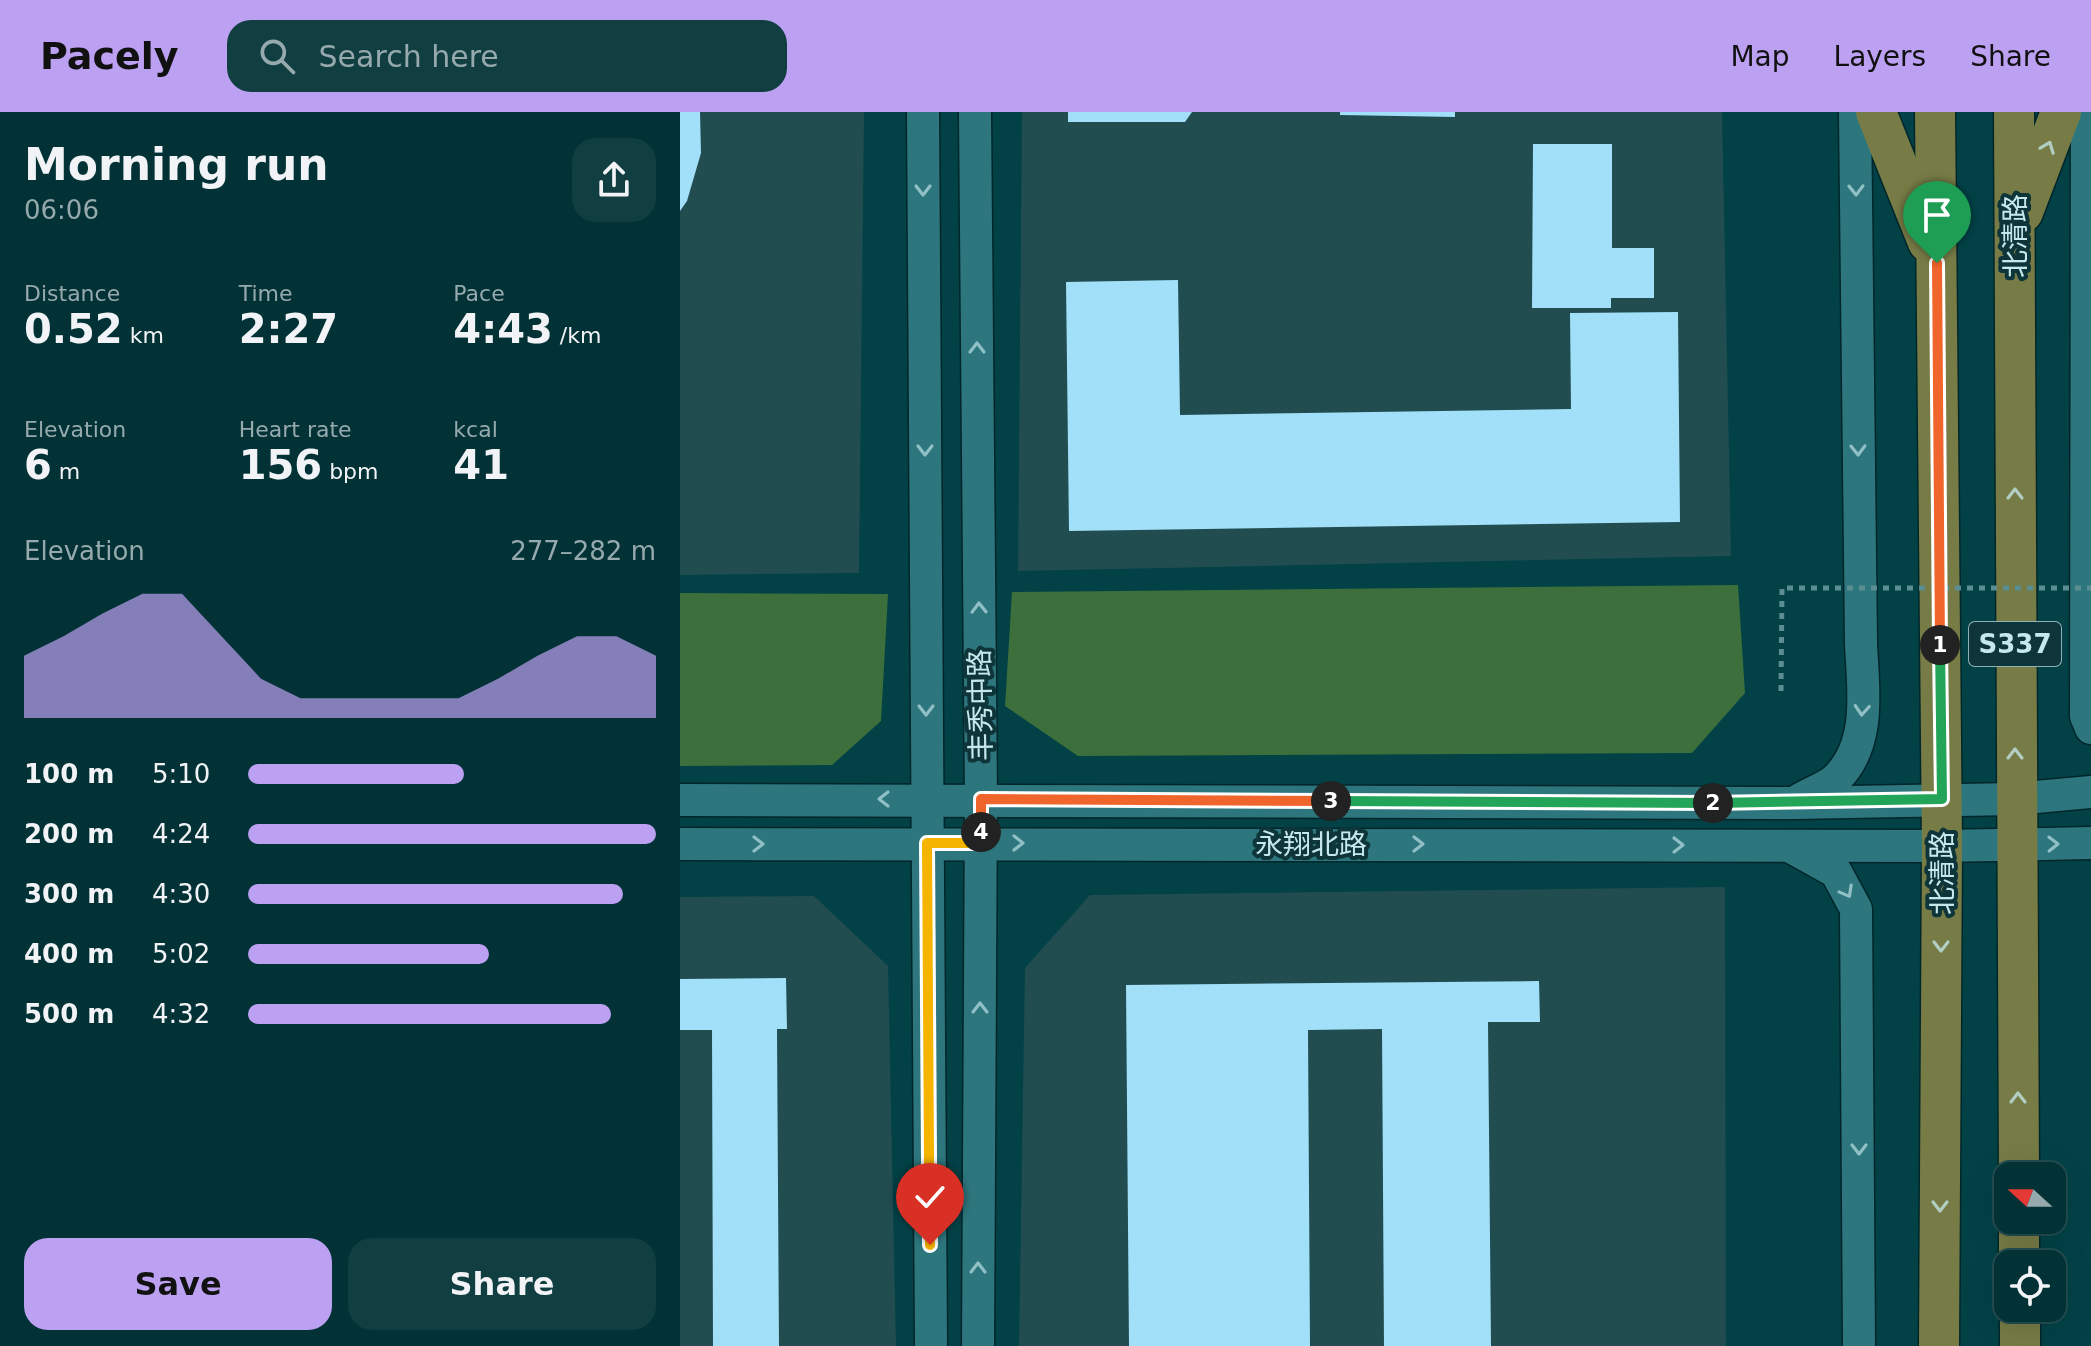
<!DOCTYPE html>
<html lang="en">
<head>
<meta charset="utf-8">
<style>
  :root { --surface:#023235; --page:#103e41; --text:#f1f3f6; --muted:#96aaad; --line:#234d50; --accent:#bca0f2 }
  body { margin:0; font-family:"DejaVu Sans","Noto Sans SC",sans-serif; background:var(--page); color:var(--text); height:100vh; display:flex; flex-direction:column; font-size:30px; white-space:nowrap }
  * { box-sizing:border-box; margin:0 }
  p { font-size:26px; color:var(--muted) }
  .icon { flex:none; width:44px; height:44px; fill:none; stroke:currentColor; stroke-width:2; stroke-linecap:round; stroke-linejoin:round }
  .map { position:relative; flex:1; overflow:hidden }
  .panel { display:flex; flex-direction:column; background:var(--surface); width:680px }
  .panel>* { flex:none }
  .needle { width:52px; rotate:291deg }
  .fabs { position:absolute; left:1314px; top:1050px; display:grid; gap:16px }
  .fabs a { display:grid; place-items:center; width:72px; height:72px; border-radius:16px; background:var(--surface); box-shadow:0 8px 32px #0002,0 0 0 2px var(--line); font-size:40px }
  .pin { position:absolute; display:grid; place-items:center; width:68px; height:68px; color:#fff; margin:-82px -34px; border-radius:50% 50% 50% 0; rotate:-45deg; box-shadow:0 0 8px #0007 }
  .pin .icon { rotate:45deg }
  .km { position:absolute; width:40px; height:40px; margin:-20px; border-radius:50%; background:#222; color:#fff; font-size:22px; line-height:40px; text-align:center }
  .round { display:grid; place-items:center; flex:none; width:84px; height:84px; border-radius:24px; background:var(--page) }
  .headline { display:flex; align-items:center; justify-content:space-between; height:136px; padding:0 24px }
  h1 { font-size:44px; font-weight:700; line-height:60px }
  .stats { display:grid; grid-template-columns:repeat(3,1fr); gap:12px; height:136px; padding:8px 24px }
  .stats div { display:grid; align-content:center }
  .stats b { font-size:40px; font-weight:700 }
  .stats small { font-size:22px; font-weight:400 }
  .stats p { font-size:22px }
  .chart { height:224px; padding:16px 24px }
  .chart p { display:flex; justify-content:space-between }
  .chart svg { width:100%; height:144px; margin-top:8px; fill:var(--accent); opacity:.7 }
  .action { display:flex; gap:16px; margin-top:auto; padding:16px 24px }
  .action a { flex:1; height:92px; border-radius:24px; background:var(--accent); color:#111; font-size:32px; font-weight:700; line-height:92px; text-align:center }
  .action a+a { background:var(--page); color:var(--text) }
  ul { padding:0 24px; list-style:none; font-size:26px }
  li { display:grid; grid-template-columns:128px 96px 1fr; align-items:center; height:60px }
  li i { height:20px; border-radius:10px; background:var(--accent) }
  header { display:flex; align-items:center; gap:48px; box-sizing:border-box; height:112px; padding:0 40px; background:var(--accent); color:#111 }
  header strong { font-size:38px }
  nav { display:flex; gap:44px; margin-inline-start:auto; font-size:28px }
  .search { width:560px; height:72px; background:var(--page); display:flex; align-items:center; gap:20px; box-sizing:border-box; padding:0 28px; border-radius:24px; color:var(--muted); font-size:30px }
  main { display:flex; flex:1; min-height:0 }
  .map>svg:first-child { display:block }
</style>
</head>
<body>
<header>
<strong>Pacely</strong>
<div class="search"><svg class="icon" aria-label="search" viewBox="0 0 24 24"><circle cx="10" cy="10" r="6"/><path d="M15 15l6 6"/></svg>Search here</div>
<nav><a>Map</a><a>Layers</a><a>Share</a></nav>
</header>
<main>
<section class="panel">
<div class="headline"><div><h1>Morning run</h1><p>06:06</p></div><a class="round"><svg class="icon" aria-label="share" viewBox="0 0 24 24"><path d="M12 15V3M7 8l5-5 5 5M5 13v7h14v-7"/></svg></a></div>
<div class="stats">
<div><p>Distance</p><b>0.52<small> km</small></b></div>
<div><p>Time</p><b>2:27</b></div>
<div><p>Pace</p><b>4:43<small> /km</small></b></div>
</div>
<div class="stats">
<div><p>Elevation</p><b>6<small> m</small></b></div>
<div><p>Heart rate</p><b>156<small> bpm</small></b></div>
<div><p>kcal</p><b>41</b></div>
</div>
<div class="chart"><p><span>Elevation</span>277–282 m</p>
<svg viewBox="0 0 160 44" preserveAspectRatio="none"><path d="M0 44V25L10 19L20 12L30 6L40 6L50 19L60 32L70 38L80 38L90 38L100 38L110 38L120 32L130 25L140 19L150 19L160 25V44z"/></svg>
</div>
<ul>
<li><b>100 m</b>5:10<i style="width:53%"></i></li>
<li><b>200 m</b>4:24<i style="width:100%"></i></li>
<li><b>300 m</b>4:30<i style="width:92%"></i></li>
<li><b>400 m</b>5:02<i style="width:59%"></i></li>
<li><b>500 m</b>4:32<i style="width:89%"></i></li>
</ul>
<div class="action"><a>Save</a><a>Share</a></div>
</section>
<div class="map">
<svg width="1411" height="1234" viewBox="0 0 1411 1234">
  <rect width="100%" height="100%" fill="#024247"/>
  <g fill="#214d51">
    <path d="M 0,0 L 184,0 L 179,461 L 0,463 Z"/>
    <path d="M 342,0 L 1042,0 L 1051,444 L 338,459 Z"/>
    <path d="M 1045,775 L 1046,1234 L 339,1234 L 345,856 L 410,783 Z"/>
    <path d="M 134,784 L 208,854 L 216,1234 L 0,1234 L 0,785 Z"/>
  </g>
  <g fill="#3c6f3b">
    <path d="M 1058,473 L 1065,581 L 1012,641 L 398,644 L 325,594 L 332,480 Z"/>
    <path d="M 0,481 L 208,482 L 201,609 L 152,653 L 0,654 Z"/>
  </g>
  <g fill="#a1e0f8">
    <path d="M 0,0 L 20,0 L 21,41 L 7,89 L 0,99 Z"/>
    <path d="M 388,0 L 512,0 L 505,10 L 388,10 Z"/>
    <path d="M 660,0 L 775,0 L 775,5 L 660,3 Z"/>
    <path d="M 853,32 L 932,32 L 932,136 L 974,136 L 974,186 L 931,186 L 931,196 L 852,196 Z"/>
    <path d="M 498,168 L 500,303 L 891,297 L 890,201 L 998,200 L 1000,410 L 389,419 L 386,170 Z"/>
    <path d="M 106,866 L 107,917 L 97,917 L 99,1234 L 33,1234 L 32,918 L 0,918 L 0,867 Z"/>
    <path d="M 859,869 L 860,910 L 808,910 L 811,1234 L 704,1234 L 702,917 L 628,918 L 630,1234 L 449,1234 L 446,873 Z"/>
  </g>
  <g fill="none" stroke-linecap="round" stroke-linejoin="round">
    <defs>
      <g id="minor">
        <path d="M 243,0 L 251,1234"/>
        <path d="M 295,0 L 301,687 L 298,1234"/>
        <path d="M 1407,0 L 1406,604 L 1411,616"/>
        <path d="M 0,688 L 1114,691 L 1335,687 L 1411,680"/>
        <path d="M 1119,688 C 1130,681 1148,675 1157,666 C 1192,631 1183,576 1181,532 L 1175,0"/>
        <path d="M 0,732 L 1262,734 L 1411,731"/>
        <path d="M 1111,735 L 1156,760 L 1176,797 L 1179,1234"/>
      </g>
      <g id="major">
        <path d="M 1196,0 L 1248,130"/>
        <path d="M 1255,0 L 1262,734 L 1259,1234"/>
        <path d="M 1334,0 L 1339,1064"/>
        <path d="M 1343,100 L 1381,0"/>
        <path d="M 1339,1108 L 1339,1152"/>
        <path d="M 1340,1196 L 1340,1234"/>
      </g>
    </defs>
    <use href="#minor" stroke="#00262a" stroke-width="35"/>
    <use href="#major" stroke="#00262a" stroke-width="43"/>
    <use href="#minor" stroke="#2d767d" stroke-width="32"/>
    <use href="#major" stroke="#777c46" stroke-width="40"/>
    <path stroke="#5b8e92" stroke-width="5" stroke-dasharray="6 6" stroke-linecap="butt" d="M 1101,579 L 1102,476 L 1411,476"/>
  </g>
  <defs><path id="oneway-chevron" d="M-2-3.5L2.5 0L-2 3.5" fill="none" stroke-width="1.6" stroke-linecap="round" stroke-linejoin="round" transform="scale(2)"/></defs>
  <g stroke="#b2cdc2">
    <use href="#oneway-chevron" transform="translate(1368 35) rotate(-69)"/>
    <use href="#oneway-chevron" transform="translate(1335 382) rotate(-90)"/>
    <use href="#oneway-chevron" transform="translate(1335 642) rotate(-90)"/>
    <use href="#oneway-chevron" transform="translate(1261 834) rotate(90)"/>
    <use href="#oneway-chevron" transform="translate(1338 986) rotate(-90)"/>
    <use href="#oneway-chevron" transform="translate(1260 1094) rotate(90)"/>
  </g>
  <g stroke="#90c0c5">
    <use href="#oneway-chevron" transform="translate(243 78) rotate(90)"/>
    <use href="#oneway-chevron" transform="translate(1176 78) rotate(89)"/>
    <use href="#oneway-chevron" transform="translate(297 236) rotate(-90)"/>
    <use href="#oneway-chevron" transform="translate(245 338) rotate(90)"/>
    <use href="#oneway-chevron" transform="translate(1178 338) rotate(89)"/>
    <use href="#oneway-chevron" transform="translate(299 496) rotate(-91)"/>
    <use href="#oneway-chevron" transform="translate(246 598) rotate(90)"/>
    <use href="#oneway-chevron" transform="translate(1182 598) rotate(94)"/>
    <use href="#oneway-chevron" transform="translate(204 687) rotate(180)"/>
    <use href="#oneway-chevron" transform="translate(338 731)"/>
    <use href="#oneway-chevron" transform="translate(78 732)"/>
    <use href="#oneway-chevron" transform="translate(738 732)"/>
    <use href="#oneway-chevron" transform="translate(1373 732) rotate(-1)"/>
    <use href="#oneway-chevron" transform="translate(998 733)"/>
    <use href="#oneway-chevron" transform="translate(1167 780) rotate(61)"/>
    <use href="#oneway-chevron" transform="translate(300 896) rotate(-90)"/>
    <use href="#oneway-chevron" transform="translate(1179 1037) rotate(90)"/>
    <use href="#oneway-chevron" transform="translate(298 1156) rotate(-90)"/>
  </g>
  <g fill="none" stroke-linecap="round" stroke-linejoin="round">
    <defs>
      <path id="split-1" d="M 1257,151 L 1260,533"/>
      <path id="split-2" d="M 1033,691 L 1262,687 L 1260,533"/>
      <path id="split-3" d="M 651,689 L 1033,691"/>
      <path id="split-4" d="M 301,720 L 301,687 L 651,689"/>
      <path id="split-5" d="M 249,1048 L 247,731 L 301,731 L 301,720"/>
      <path id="split-6" d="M 249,1048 L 250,1133"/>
    </defs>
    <use href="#split-1" stroke="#fff" stroke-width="16"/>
    <use href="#split-2" stroke="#fff" stroke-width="16"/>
    <use href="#split-3" stroke="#fff" stroke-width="16"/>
    <use href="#split-4" stroke="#fff" stroke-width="16"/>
    <use href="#split-5" stroke="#fff" stroke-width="16"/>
    <use href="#split-6" stroke="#fff" stroke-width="16"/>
    <use href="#split-1" stroke="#f0652b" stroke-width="10"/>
    <use href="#split-2" stroke="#22a559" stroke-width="10"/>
    <use href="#split-3" stroke="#22a559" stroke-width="10"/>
    <use href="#split-4" stroke="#f0652b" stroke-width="10"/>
    <use href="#split-5" stroke="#f5b400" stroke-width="10"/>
    <use href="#split-6" stroke="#f5b400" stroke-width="10"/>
  </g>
  <g text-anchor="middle" stroke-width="8" stroke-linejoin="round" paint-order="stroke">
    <rect fill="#0e3539" stroke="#8fb2b6" stroke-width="2" x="1289" y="510" width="92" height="44" rx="6"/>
    <g font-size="26" font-weight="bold" fill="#c6e8ec">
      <text x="1335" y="541">S337</text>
    </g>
    <g font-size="28" fill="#c6e8ec" stroke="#0e3539">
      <text transform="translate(1335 124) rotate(-90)" y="10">北清路</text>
      <text transform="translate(300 593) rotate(-91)" y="10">丰秀中路</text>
      <text x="631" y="742">永翔北路</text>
      <text transform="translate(1262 761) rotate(-90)" y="10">北清路</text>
    </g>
  </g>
</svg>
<div class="fabs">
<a><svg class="needle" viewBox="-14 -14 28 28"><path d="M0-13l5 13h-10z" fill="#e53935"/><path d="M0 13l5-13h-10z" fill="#96aaad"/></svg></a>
<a><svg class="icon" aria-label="locate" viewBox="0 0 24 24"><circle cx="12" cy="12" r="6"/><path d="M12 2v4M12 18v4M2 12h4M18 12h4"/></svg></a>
</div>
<div class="pin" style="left:1257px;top:151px;background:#1e9e55"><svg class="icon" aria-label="arrive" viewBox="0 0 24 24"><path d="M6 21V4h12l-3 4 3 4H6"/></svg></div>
<div class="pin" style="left:250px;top:1133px;background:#d93025"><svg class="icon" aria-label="check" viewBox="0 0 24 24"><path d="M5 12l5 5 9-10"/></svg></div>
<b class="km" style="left:1260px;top:533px">1</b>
<b class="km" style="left:1033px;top:691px">2</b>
<b class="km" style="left:651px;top:689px">3</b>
<b class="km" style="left:301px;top:720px">4</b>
</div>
</main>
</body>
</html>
